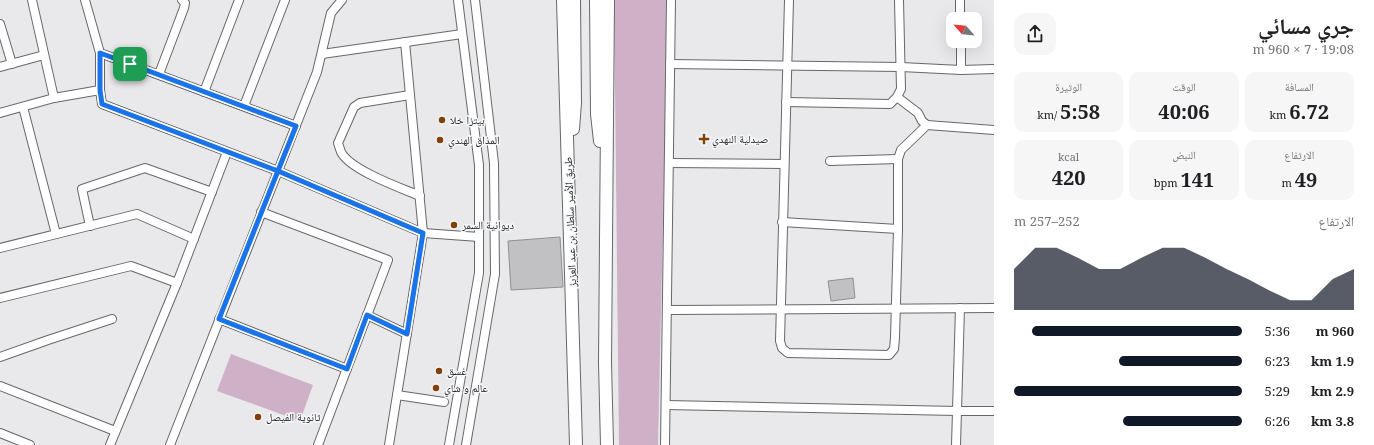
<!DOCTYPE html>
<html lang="ar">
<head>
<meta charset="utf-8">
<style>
  :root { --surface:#fff; --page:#f6f6f6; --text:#202124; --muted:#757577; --accent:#111827 }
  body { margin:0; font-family:"Noto Serif","Noto Naskh Arabic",serif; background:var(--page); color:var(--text); direction:rtl; height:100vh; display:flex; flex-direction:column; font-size:15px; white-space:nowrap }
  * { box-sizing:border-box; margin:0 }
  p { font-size:13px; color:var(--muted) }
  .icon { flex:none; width:22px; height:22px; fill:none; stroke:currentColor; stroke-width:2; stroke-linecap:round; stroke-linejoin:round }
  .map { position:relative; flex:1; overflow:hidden; direction:ltr }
  .sheet { display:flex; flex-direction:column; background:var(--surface); width:380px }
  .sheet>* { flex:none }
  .needle { width:26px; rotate:297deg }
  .fabs { position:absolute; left:946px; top:12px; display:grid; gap:8px }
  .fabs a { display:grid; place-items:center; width:36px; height:36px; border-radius:8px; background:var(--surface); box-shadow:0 4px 16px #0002; font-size:20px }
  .pin { position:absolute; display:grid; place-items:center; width:34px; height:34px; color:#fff; margin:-17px; border-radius:8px; box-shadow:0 2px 6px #0006 }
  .round { display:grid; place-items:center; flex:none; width:42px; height:42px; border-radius:12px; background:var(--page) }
  .headline { display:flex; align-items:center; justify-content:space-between; height:68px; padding:0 20px }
  h1 { font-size:22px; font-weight:700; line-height:30px }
  .figures { display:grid; grid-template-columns:repeat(3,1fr); gap:6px; height:68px; padding:4px 20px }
  .figures div { display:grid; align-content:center; border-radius:10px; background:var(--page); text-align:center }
  .figures b { font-size:20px; font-weight:700 }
  .figures small { font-size:11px; font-weight:400 }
  .figures p { font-size:11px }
  .chart { height:112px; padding:8px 20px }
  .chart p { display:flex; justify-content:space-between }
  .chart svg { width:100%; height:72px; margin-top:4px; fill:var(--accent); opacity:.7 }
  ul { padding:0 20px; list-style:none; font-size:13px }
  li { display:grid; grid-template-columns:64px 48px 1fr; align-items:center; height:30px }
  li i { height:10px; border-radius:5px; background:var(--accent) }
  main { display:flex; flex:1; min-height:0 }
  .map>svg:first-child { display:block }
</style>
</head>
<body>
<main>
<section class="sheet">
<div class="headline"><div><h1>جري مسائي</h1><p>19:08 · 7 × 960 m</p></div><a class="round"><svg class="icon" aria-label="share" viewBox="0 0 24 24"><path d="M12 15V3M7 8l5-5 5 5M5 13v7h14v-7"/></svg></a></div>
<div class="figures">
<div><p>المسافة</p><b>6.72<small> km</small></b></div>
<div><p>الوقت</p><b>40:06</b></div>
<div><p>الوتيرة</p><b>5:58<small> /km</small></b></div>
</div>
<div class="figures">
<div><p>الارتفاع</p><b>49<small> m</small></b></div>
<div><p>النبض</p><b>141<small> bpm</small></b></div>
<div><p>kcal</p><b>420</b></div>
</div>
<div class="chart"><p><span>الارتفاع</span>252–257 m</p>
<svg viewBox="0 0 160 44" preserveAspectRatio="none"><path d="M0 44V19L10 6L20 6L30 12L40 19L50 19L60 12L70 6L80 6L90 12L100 19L110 25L120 32L130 38L140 38L150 25L160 19V44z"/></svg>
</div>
<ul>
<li><b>960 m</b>5:36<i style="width:92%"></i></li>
<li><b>1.9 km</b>6:23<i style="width:54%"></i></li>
<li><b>2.9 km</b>5:29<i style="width:100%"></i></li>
<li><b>3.8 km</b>6:26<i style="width:52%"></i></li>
</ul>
</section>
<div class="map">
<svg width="994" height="445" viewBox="0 0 994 445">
  <rect width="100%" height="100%" fill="#e9e9ec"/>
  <g fill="#cfb1c7">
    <path d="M 614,0 L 668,0 L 658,445 L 619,445 Z"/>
    <path d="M 231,354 L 313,385 L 300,421 L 217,391 Z"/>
  </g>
  <g fill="#c1c0c3" stroke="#908f91">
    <path d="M 560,237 L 563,287 L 511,290 L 508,241 Z"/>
    <path d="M 853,278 L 855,298 L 831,301 L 828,281 Z"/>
  </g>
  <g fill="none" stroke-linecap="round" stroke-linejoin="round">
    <defs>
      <g id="minor">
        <path d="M 789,0 L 780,341 L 782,348 L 788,353 L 889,355 L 894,349 L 895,338 L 898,229 L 898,159 L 901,150 L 927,125"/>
        <path d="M 960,0 L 960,19"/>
        <path d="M 0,24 L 12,64"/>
        <path d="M 961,41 L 961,70"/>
        <path d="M 100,53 L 296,126"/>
        <path d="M 322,54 L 462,34"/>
        <path d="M 670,64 L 901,67 L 961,70 L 994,69"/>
        <path d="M 0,67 L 44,55"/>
        <path d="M 159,74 L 184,8 L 185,3 L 182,0"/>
        <path d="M 100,90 L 102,104 L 278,171 L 423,233 L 479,237"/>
        <path d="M 204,92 L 239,0"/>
        <path d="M 410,95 L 360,103 L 354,107 L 338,143 C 339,146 340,149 341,152 C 350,170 401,188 420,196"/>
        <path d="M 897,97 L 918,113 L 922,121 L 927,125 L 994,130"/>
        <path d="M 54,98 L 100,90 L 100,53 L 85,0"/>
        <path d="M 786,102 L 890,104 L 897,97 L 901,89 L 899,0"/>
        <path d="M 244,106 L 285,0"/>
        <path d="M 23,107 L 56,234"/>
        <path d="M 0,113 L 54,98 L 32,0"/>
        <path d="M 830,161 L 898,159"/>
        <path d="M 669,163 L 784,164"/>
        <path d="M 261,212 L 388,260 L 318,445"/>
        <path d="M 782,222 L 898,229"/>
        <path d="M 90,226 L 82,189 L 145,168 L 212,192"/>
        <path d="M 0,248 L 137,214 L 194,239"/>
        <path d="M 0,298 L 131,266 L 177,283"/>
        <path d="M 667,310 L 994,308"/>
        <path d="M 367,315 L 407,334"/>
        <path d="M 219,319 L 347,369"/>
        <path d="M 0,357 L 48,340 L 112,319"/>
        <path d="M 0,386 L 115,431"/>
        <path d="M 397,395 L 444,402"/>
        <path d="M 666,405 L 957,411 L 994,411"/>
        <path d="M 0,433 L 30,445"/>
        <path d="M 110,445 L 177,283 L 227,152"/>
        <path d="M 170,445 L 317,72 L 331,13 L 342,0"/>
        <path d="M 389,445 L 423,233 L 405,42"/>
        <path d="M 449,445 L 479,273 L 479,165 L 458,0"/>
        <path d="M 466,445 L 495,274 L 494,163 L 475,0"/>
        <path d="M 665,445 L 671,0"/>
        <path d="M 956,445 L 960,308"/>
      </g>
      <g id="highway">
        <path d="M 563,0 L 576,445"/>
        <path d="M 596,0 L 597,114 L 600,141"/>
        <path d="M 573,129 L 575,103 L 574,0"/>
        <path d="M 607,445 L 605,363 L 608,0"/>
      </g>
    </defs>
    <use href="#minor" stroke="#67676a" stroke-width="10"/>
    <use href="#highway" stroke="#67676a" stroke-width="14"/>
    <use href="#minor" stroke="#fff" stroke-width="8"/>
    <use href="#highway" stroke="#fff" stroke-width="12"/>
  </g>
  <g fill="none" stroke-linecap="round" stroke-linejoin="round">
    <defs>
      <path id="route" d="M 130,64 L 296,126 C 270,190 245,254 219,319 L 347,369 L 367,315 L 407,334 L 423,233 L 278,171 L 102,104 L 100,90 L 100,53 L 130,64"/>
    </defs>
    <use href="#route" stroke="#fff" stroke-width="8"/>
    <use href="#route" stroke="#1a73e8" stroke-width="5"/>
  </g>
  <g fill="#82410a" stroke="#f6f7fa" stroke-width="1.5">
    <circle cx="442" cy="120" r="4"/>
    <path d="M702 133h4v4h4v4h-4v4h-4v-4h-4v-4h4z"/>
    <circle cx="440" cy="140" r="4"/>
    <circle cx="454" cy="225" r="4"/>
    <circle cx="439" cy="371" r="4"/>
    <circle cx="436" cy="388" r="4"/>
    <circle cx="258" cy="417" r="4"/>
  </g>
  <g text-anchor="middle" stroke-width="3" stroke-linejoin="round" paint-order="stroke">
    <g font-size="11" fill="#262627" stroke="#f6f7fa" text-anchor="start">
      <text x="450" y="124">بيتزا خلا</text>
      <text x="712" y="143">صيدلية النهدي</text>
      <text x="448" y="144">المذاق الهندي</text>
      <text x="462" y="229">ديوانية السمر</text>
      <text x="447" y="375">غسق</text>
      <text x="444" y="392">عالم و شاي</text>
      <text x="266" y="421">ثانوية الفيصل</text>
    </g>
    <g font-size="11" fill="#262627" stroke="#f6f7fa">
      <text transform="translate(570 222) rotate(-92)" y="4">طريق الأمير سلطان بن عبد العزيز</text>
    </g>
  </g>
</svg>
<div class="fabs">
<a><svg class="needle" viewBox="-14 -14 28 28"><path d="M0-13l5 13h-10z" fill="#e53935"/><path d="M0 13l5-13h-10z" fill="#757577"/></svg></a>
</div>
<div class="pin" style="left:130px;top:64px;background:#1e9e55"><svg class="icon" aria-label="arrive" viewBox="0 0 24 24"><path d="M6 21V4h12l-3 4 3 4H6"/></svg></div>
</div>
</main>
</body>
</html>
